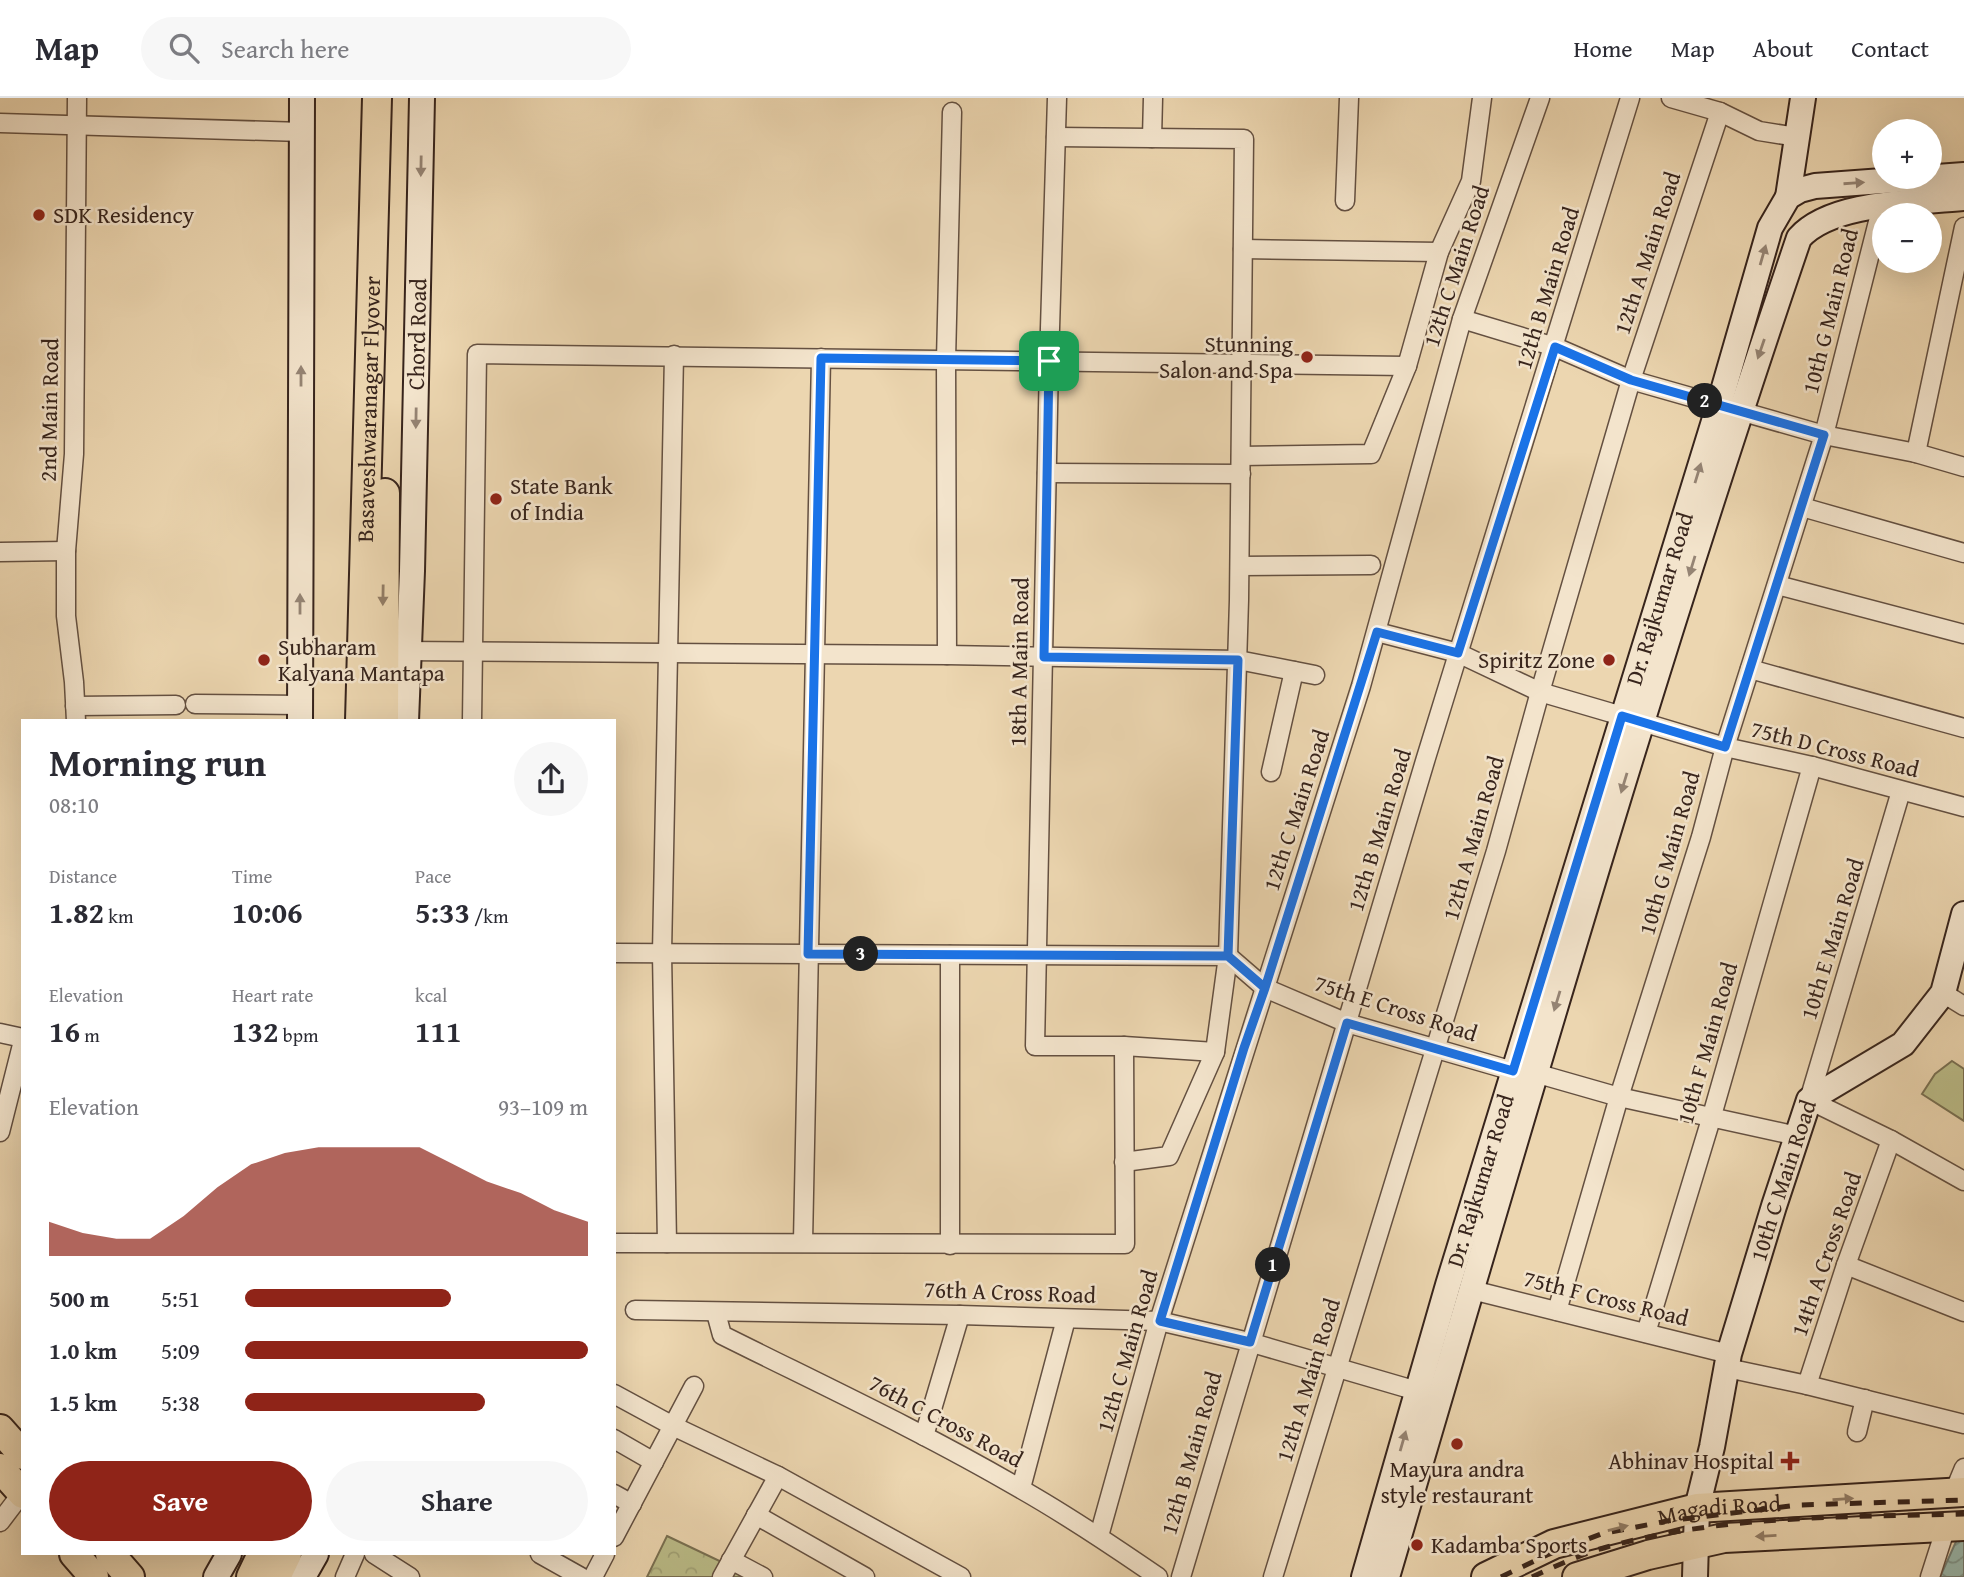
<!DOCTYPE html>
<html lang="en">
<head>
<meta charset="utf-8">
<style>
  :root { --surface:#fff; --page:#f7f7f7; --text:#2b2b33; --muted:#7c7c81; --line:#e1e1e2; --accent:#8f2418 }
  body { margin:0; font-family:"Gentium Book Plus",serif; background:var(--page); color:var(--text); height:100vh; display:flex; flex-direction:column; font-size:26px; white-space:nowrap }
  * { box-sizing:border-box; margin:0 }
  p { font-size:23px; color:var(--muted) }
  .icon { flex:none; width:38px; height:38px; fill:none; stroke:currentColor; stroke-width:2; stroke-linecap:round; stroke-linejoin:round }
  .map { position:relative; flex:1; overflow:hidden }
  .panel { position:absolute; left:21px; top:621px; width:595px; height:836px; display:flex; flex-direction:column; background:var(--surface); border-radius:0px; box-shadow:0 7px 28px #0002 }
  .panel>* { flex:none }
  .controls { position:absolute; left:1872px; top:21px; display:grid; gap:14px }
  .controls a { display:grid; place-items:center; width:70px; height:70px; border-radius:50%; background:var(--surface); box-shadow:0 7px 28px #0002; font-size:35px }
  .pin { position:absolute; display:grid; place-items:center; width:60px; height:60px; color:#fff; margin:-30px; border-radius:14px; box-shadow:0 4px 10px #0006 }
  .km { position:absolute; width:35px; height:35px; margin:-18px; border-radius:50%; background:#222; color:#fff; font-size:19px; line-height:35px; text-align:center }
  .round { display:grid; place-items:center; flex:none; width:74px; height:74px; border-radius:37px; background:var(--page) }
  .head { display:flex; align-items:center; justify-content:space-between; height:119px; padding:0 28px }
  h1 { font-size:38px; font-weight:800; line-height:52px }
  .stats { display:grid; grid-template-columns:repeat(3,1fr); gap:10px; height:119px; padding:7px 28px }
  .stats div { display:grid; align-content:center }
  .stats b { font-size:30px; font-weight:800 }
  .stats small { font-size:19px; font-weight:400 }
  .stats p { font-size:19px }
  .chart { height:196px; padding:14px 28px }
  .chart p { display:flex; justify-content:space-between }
  .chart svg { width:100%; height:126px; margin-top:7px; fill:var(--accent); opacity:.7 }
  .cta { display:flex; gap:14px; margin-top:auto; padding:14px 28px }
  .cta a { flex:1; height:80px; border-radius:42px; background:var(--accent); color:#fff; font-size:28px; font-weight:800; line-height:80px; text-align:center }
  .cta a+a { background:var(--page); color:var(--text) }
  ul { padding:0 28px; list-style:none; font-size:23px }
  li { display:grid; grid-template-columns:112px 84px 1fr; align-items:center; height:52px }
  li i { height:18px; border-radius:9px; background:var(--accent) }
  header { display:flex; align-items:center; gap:42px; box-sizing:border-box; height:98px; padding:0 35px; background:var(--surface); border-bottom:2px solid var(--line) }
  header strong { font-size:33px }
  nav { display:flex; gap:38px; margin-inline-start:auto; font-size:24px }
  .search { width:490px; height:63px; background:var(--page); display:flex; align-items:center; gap:18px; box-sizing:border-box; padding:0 24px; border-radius:38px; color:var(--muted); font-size:26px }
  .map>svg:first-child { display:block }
</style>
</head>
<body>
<header>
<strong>Map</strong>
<div class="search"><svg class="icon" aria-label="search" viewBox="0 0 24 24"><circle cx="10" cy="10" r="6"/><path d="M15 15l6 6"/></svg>Search here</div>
<nav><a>Home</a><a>Map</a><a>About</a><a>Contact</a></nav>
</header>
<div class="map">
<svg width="1964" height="1479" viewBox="0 0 1964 1479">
  <defs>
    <pattern id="park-crowns" width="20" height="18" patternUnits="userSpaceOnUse" patternTransform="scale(1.75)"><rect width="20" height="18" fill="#bbbd89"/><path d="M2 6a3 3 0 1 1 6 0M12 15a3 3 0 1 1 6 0" fill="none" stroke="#a1a276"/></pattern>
    <pattern id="water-waves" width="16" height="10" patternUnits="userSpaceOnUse" patternTransform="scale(1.75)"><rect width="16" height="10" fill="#99b9ae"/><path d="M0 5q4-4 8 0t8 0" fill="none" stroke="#7e968d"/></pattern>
  </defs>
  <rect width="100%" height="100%" fill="#ecd6b0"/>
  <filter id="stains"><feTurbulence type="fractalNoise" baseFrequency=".00286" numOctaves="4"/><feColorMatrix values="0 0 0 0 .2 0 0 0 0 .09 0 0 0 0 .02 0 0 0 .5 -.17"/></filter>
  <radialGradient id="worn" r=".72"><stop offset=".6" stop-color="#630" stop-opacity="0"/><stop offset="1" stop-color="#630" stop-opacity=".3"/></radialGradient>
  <path fill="#bbbd89" stroke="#797052" stroke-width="2" d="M 1952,963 L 1964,971 L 1964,1023 L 1922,996 L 1935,976 Z"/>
  <path fill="url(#park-crowns)" stroke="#797052" stroke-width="2" d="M 667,1438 L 753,1479 L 647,1479 Z"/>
  <path fill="url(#water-waves)" stroke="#727d74" stroke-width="2" d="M 1964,1426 L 1964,1479 L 1940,1479 Z"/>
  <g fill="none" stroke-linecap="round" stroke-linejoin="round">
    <defs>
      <g id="street">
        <path d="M 1057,0 L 1049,263 L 1035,948 L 1124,948 L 1215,954"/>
        <path d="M 1671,0 L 1720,14 L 1759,33 L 1797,39"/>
        <path d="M 0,25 L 302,34"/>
        <path d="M 1056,39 L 1244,41 L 1239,502 L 1228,858 L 1215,954 L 1169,1058 L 1124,1064"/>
        <path d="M 1152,40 L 1153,0"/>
        <path d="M 1345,103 L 1349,0"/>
        <path d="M 1243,151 L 1439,154"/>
        <path d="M 1462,221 L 1555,249 L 1631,282 L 1824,337 L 1916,355 L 1964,369"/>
        <path d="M 1916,355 L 1964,129"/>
        <path d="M 1241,358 L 1371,356 L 1407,268"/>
        <path d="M 1047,375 L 1241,376"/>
        <path d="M 1802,409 L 1964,455"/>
        <path d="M 0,454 L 66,453"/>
        <path d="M 1240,468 L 1371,467"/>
        <path d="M 1777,487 L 1964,536"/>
        <path d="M 1377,534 L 1458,555 L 1540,594 L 1622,618 L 1725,649 L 1812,668 L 1964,709"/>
        <path d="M 400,553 L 947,557 L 1238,562 L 1315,577"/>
        <path d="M 947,557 L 946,262 L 952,14"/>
        <path d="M 1750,571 L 1964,630"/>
        <path d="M 195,606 L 300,607"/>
        <path d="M 75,608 L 176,607"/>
        <path d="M 76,623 L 74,584 L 66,518 L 66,453 L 74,356 L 77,0"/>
        <path d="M 472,623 L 477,256 L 1407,268 L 1439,154 L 1471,83 L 1482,0"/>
        <path d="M 1271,674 L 1294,573"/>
        <path d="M 1901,693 L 1809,1002 L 1891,1042 L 1964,1083"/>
        <path d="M 614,855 L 1228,858 L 1265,890 L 1347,925 L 1513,973"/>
        <path d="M 950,857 L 950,1147"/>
        <path d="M 1943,895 L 1964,908"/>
        <path d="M 0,935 L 23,940"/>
        <path d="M 1535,975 L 1619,999 L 1797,1038"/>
        <path d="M 0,1034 L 23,943"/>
        <path d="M 803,1144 L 821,260"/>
        <path d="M 614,1145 L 1125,1146 L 1124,948"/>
        <path d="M 667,1145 L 662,855 L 674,257"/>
        <path d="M 1846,1167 L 1964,1214"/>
        <path d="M 1472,1192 L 1729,1256"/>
        <path d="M 635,1212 L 960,1217 L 1159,1223 L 1249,1244 L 1417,1293"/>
        <path d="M 1557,1213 L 1619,999 L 1701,739 L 1725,649 L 1824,337 L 1882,108"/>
        <path d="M 716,1215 L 722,1237 C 822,1287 923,1334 1019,1390 C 1067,1417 1113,1448 1158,1479"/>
        <path d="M 1646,1235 L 1711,1021 L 1812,668"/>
        <path d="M 1727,1270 L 1807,1287 L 1964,1326"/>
        <path d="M 1807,1287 L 1846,1167 L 1891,1042"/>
        <path d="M 614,1296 L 673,1328 L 778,1378 L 961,1479"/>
        <path d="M 1857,1334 L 1865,1301"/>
        <path d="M 924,1338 L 960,1217"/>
        <path d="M 614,1341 L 654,1364"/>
        <path d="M 1021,1390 L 1066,1221"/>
        <path d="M 1954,1394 L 1964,1370"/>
        <path d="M 614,1396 L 632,1406"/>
        <path d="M 756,1417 L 865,1479"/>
        <path d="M 0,1424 L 22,1395"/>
        <path d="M 1099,1438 L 1159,1223 L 1361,588 L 1462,221 L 1540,0"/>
        <path d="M 614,1439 L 694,1288"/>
        <path d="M 374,1456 L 410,1479"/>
        <path d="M 540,1456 L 581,1479"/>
        <path d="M 731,1462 L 763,1479"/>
        <path d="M 345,1479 L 355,1456"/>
        <path d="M 593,1479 L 605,1456"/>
        <path d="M 722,1479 L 778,1378"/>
        <path d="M 1181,1479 C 1271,1171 1363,863 1458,556 C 1515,371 1574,186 1630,0"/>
        <path d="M 1273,1479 L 1496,753 L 1540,594 L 1631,282 L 1720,14"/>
        <path d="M 1930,1479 L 1946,1429"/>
      </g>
      <g id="secondary">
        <path d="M 1788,99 L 1803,0"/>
        <path d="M 300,623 L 302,0"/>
        <path id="s1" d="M 406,623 L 412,473 L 422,0"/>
        <path d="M 216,1479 L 229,1456"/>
        <path d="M 303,1479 L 316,1456"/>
        <path id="s2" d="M 1364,1479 L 1448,1187 L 1719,307 L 1770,130 L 1788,99 L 1800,92 L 1815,88 L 1964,77"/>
        <path d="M 1387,1479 C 1519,1031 1648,582 1799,140 C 1832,103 1917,105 1964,100"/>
        <path id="s3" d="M 1695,1479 L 1697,1410 L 1712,1349 L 1729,1256 L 1774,1108 L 1809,1002 L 1903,946 L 1943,895 L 1964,816"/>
      </g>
      <g id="primary">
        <path id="s4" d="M 360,623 L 377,0"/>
        <path d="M 384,623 L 385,395"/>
        <path d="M 0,1331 L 23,1357"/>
        <path d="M 0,1370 L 23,1396"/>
        <path d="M 74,1456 L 94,1479"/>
        <path d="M 110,1456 L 130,1479"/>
        <path d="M 251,1479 L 262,1456"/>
        <path d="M 276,1479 L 287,1456"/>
        <path id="s5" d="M 1486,1479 L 1554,1446 L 1697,1410 L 1964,1394"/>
        <path d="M 1577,1479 L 1648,1457 L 1724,1440 L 1964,1428"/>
      </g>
    </defs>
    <use href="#street" stroke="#645041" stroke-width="21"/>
    <use href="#secondary" stroke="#37241c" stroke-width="28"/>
    <use href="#primary" stroke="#37241c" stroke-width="32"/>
    <use href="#street" stroke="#f3e4cc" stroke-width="18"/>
    <use href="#secondary" stroke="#f3e4cc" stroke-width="24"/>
    <use href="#primary" stroke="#ecd6b0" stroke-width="28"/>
    <g stroke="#37241c" stroke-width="5" stroke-dasharray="12 12" stroke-linecap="butt">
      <path d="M 1501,1479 L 1547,1457 L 1601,1436 L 1667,1423 L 1799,1407 L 1964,1402"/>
      <path d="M 1532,1479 C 1556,1468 1581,1456 1607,1449 C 1722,1417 1845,1419 1964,1416"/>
    </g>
  </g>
  <defs><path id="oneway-solid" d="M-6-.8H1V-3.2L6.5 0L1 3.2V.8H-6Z" transform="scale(1.75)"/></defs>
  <g fill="#958474">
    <use href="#oneway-solid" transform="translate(421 68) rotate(91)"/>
    <use href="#oneway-solid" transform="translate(1854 85) rotate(-4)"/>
    <use href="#oneway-solid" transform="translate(1763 157) rotate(-74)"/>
    <use href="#oneway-solid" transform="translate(1761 251) rotate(109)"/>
    <use href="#oneway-solid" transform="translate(301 278) rotate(-90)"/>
    <use href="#oneway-solid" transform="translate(416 320) rotate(91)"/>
    <use href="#oneway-solid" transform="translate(1698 375) rotate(-73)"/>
    <use href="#oneway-solid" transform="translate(1692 468) rotate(107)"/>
    <use href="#oneway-solid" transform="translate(300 506) rotate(-90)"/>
    <use href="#oneway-solid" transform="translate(1624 685) rotate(107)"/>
    <use href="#oneway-solid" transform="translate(1557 903) rotate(107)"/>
    <use href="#oneway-solid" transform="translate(1403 1343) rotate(-74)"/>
  </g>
  <g fill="#927d66">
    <use href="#oneway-solid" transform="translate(383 497) rotate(91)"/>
    <use href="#oneway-solid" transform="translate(1843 1401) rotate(-4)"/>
    <use href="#oneway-solid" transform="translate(1618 1430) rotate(-14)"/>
    <use href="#oneway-solid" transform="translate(1766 1438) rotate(177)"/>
  </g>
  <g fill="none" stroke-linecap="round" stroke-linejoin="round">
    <defs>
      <path id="route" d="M 1049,263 L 1044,559 L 1238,562 L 1228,858 L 1265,890 L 1244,950 L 1160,1223 L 1250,1244 L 1347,925 L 1513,973 L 1622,618 L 1725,649 L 1824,337 L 1631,282 L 1555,249 L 1458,555 L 1377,534 L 1265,890 L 1228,858 L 808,856 L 821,260 L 1049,263"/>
    </defs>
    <use href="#route" stroke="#fff" stroke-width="14"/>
    <use href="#route" stroke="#1a73e8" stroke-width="9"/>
  </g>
  <g fill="#8f2418" stroke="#f3e4cc" stroke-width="2.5">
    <circle cx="39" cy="117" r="7"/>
    <circle cx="1307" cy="259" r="7"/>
    <circle cx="496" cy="401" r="7"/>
    <circle cx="264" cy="562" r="7"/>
    <circle cx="1609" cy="562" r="7"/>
    <circle cx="1457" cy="1346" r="7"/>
    <path d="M1786.5 1352.5h7v7h7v7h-7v7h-7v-7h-7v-7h7z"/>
    <circle cx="1417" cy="1447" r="7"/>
  </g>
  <g text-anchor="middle" stroke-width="5" stroke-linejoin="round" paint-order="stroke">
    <g font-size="23" fill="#37241c" stroke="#f3e4cc" text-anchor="start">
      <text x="53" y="125">SDK Residency</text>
      <text x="1293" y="254" text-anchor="end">Stunning<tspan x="1293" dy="26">Salon and Spa</tspan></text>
      <text x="510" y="396">State Bank<tspan x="510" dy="26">of India</tspan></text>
      <text x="278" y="557">Subharam<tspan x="278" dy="26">Kalyana Mantapa</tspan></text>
      <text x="1595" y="570" text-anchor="end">Spiritz Zone</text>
      <text x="1774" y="1371" text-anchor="end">Abhinav Hospital</text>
      <text x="1457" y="1379" text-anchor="middle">Mayura andra<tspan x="1457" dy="26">style restaurant</tspan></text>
      <text x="1431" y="1455">Kadamba Sports</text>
    </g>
    <g font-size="23" fill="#37241c" stroke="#f3e4cc">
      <text transform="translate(1647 155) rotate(-72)" y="8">12th A Main Road</text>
      <text transform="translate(1456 168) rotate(-72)" y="8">12th C Main Road</text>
      <text transform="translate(1547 190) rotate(-73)" y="8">12th B Main Road</text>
      <text transform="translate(1830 213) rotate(-76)" y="8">10th G Main Road</text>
      <text dy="8" stroke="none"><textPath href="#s1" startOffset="387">Chord Road</textPath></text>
      <text dy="8" stroke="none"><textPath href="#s4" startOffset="312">Basaveshwaranagar Flyover</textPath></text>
      <text transform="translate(49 312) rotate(-89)" y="8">2nd Main Road</text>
      <text dy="8" stroke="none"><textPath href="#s2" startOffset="1022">Dr. Rajkumar Road</textPath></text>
      <text transform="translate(1019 564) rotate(-89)" y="8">18th A Main Road</text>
      <text transform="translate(1835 651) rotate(14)" y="8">75th D Cross Road</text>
      <text transform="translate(1296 712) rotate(-72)" y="8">12th C Main Road</text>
      <text transform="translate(1379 732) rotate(-73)" y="8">12th B Main Road</text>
      <text transform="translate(1473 740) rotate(-74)" y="8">12th A Main Road</text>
      <text transform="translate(1669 755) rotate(-74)" y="8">10th G Main Road</text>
      <text transform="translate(1832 841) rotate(-73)" y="8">10th E Main Road</text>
      <text transform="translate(1396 910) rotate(18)" y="8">75th E Cross Road</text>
      <text transform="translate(1707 945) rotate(-74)" y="8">10th F Main Road</text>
      <text dy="8" stroke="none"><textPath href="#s2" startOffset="413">Dr. Rajkumar Road</textPath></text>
      <text dy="8" stroke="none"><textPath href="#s3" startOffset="408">10th C Main Road</textPath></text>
      <text transform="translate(1826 1156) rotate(-71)" y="8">14th A Cross Road</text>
      <text transform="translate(1010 1194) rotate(2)" y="8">76th A Cross Road</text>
      <text transform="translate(1606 1200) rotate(14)" y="8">75th F Cross Road</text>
      <text transform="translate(1127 1253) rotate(-74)" y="8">12th C Main Road</text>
      <text transform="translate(1308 1282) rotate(-73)" y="8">12th A Main Road</text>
      <text transform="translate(946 1323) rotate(28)" y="8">76th C Cross Road</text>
      <text transform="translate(1191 1355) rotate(-74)" y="8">12th B Main Road</text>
      <text dy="8" stroke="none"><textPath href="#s5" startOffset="245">Magadi Road</textPath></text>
    </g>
  </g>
  <rect width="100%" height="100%" filter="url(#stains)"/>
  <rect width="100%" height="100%" fill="url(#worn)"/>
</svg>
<div class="controls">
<a>+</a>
<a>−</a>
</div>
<div class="pin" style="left:1049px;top:263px;background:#1e9e55"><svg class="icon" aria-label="arrive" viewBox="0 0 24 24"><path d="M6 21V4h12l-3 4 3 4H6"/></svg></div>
<b class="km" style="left:1273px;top:1167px">1</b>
<b class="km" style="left:1705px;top:303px">2</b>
<b class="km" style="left:861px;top:856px">3</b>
<section class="panel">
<div class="head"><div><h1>Morning run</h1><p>08:10</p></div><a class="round"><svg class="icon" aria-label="share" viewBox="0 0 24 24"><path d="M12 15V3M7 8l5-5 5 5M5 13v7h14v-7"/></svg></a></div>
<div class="stats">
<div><p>Distance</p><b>1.82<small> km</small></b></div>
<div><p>Time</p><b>10:06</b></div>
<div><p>Pace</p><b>5:33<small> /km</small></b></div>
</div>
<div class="stats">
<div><p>Elevation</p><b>16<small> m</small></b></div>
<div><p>Heart rate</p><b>132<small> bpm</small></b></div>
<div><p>kcal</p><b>111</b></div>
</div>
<div class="chart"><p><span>Elevation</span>93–109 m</p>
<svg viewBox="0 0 160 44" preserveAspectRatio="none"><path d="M0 44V32L10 36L20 38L30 38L40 30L50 20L60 12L70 8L80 6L90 6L100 6L110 6L120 12L130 18L140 22L150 28L160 32V44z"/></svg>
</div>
<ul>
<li><b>500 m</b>5:51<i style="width:60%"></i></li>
<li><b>1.0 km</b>5:09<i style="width:100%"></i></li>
<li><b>1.5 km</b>5:38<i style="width:70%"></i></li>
</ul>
<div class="cta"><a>Save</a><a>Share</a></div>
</section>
</div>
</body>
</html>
